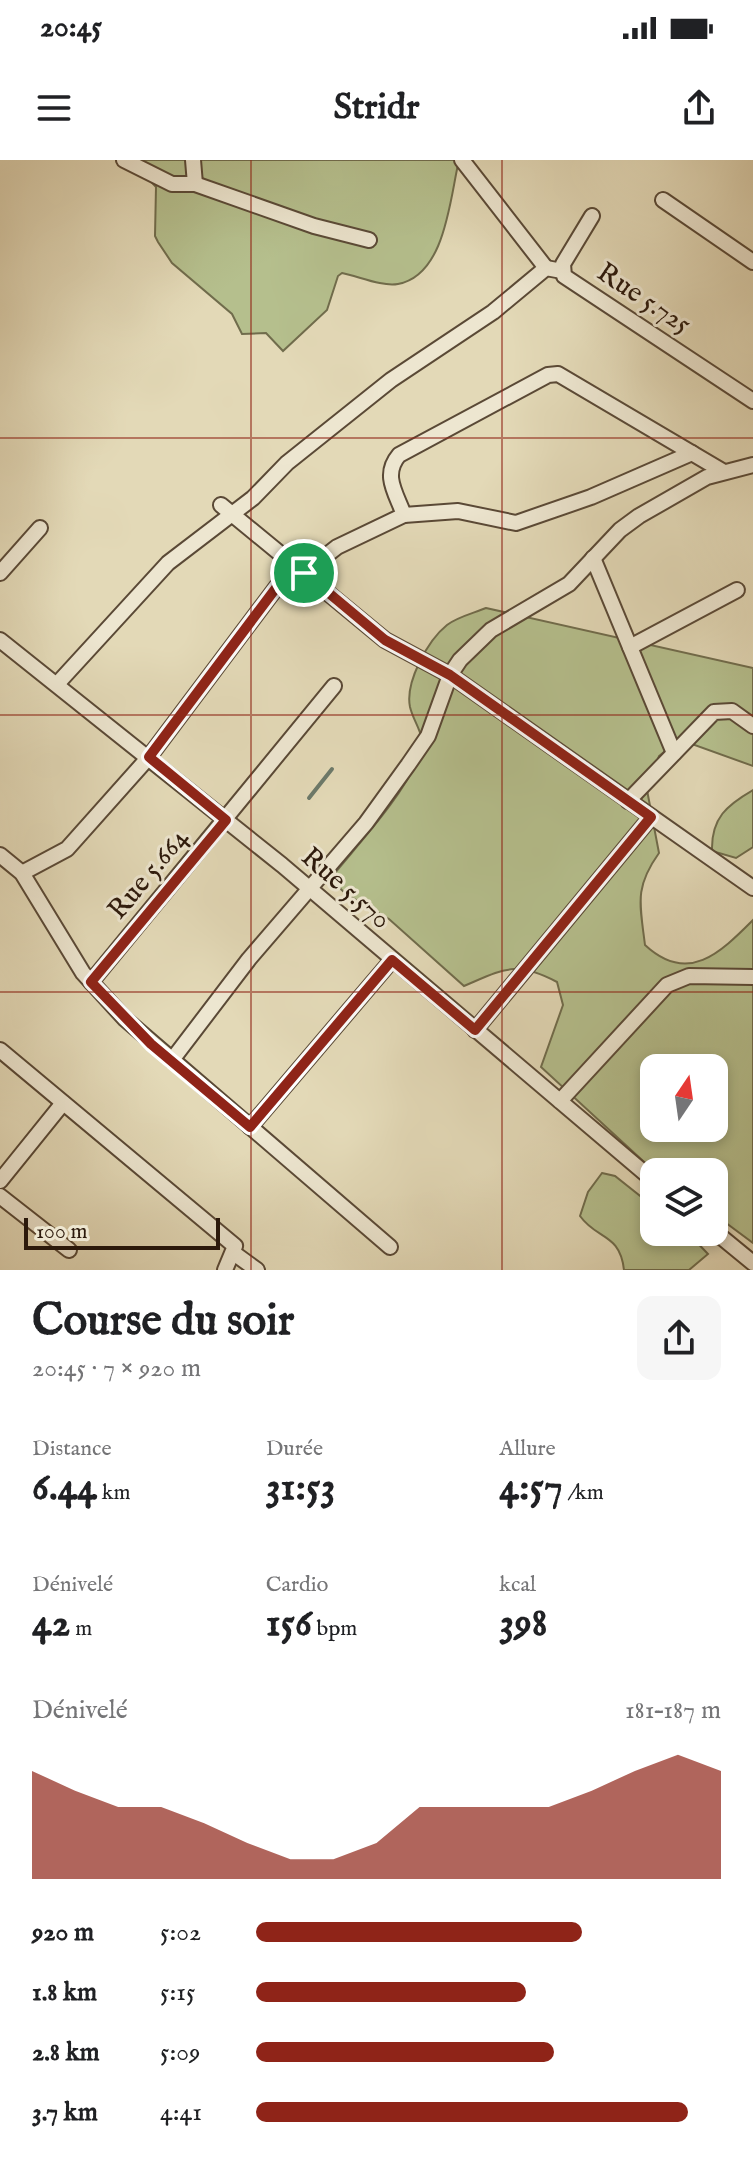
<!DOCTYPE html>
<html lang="fr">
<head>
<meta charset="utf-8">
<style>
  :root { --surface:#fff; --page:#f6f6f6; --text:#202124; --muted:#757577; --accent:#8f2418 }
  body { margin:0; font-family:"IM FELL English",serif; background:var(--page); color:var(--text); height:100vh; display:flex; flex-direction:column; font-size:30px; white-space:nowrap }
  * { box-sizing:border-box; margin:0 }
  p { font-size:26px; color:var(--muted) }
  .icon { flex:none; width:44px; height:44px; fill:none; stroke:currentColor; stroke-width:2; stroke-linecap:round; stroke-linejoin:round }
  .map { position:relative; height:1110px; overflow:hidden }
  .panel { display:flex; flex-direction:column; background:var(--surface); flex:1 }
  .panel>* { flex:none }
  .needle { width:52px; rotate:13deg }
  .tools { position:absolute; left:640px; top:894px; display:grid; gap:16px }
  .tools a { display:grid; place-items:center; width:88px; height:88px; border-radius:16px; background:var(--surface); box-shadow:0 4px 12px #0003; font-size:40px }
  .scale { position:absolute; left:24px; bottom:20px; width:196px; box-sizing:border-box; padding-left:8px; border:4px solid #2c190b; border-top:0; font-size:22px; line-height:28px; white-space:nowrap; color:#2c190b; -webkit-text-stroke:6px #ede6d0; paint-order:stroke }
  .pin { position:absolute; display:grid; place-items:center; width:68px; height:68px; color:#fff; margin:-34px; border:4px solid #fff; border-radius:50%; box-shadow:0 2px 8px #0007 }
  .round { display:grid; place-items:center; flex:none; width:84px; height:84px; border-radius:16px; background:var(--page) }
  .summary { display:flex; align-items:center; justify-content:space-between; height:136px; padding:0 32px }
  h1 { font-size:44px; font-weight:700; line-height:60px }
  .figures { display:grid; grid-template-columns:repeat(3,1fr); gap:12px; height:136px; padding:8px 32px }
  .figures div { display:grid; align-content:center }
  .figures b { font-size:40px; font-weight:700 }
  .figures small { font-size:22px; font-weight:400 }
  .figures p { font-size:22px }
  .chart { height:224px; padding:16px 32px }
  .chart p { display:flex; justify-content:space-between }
  .chart svg { width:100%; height:144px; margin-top:8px; fill:var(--accent); opacity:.7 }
  ul { padding:0 32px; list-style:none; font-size:26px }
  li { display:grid; grid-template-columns:128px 96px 1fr; align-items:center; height:60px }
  li i { height:20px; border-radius:10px; background:var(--accent) }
  .status { display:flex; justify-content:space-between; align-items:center; height:56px; padding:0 40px; background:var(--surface); direction:ltr }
  .status svg { height:22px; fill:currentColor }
  header { display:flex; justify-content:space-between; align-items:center; height:104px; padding:0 32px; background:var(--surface); font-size:36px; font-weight:700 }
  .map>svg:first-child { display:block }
</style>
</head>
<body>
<div class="status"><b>20:45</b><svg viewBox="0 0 49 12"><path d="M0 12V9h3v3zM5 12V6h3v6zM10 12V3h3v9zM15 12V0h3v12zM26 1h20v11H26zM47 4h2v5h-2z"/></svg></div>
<header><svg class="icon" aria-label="menu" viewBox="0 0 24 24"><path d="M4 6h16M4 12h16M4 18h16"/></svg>Stridr<svg class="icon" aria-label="share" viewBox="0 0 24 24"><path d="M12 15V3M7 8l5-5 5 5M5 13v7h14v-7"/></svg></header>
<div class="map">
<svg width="753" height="1110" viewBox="0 0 753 1110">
  <rect width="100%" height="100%" fill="#e3d9b7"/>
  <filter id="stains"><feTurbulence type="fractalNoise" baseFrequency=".0025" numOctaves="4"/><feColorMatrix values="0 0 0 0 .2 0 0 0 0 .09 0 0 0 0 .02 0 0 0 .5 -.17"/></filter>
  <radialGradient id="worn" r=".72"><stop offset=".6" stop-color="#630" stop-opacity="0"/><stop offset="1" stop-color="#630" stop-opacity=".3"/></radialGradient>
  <g fill="#b5bf8d" stroke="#706c4c" stroke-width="2" fill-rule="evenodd">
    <path d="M 131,0 L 459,0 C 450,37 446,115 398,124 C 382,127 358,116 342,113 L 338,116 L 327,150 L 283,191 L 266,173 L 242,174 L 232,154 L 172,103 L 158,82 L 155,76 L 156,27 Z"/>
    <path d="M 486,448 L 753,508 L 753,606 L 692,584 L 669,588 L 659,596 L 647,630 L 659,693 C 634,728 640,744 645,785 C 688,825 720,793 753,760 L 753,1083 L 714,1054 L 714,1012 L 655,1012 L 541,907 L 563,845 L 557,822 C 516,800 504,809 464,826 L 389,759 L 346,734 L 330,719 C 358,684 404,636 420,594 C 427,576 414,564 410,547 C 405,523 427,481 447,465 C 457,457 474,453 486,448 ZM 654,908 L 714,908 L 714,968 L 654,968 Z"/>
    <path d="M 753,630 L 753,687 L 736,698 L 712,691 C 711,658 727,645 753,630 Z"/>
    <path d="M 602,1013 L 615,1016 L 654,1047 L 654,1072 L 687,1072 L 708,1094 L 689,1110 L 624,1110 C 620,1073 597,1080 580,1056 L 588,1032 Z"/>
  </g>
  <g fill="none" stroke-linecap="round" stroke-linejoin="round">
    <path stroke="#6c7a6a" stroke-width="4" d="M 309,638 L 332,609"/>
    <defs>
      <g id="minor">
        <path d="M 124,0 L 172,24 L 195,24 L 314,66 L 369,80"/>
        <path d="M 193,0 L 195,24"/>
        <path d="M 462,0 L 546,108"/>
        <path d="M 663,40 L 753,102"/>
        <path d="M 592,56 L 563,104 L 564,116 L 753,241"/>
        <path d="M 221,345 L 385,480 L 450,515 L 753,728"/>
        <path d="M 404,355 C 396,333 382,315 399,295 L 548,215 L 558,214 L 724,312"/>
        <path d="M 593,398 L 674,593"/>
        <path d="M 0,413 L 40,368"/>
        <path d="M 304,413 L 337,387 L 404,355 L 458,351 L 516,363 L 591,337 L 692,293"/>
        <path d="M 0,480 L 282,705 L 654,1021"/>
        <path d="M 630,487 L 737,430"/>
        <path d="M 58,523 L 168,403 L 253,338 L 287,303 L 391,220 L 493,152 L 546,108 L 562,111"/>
        <path d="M 628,641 L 714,552 L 732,551 L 753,566"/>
        <path d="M 0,695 L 22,713 L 83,813 L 125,859 L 390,1087"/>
        <path d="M 22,713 L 67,689 L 149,597 L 294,404"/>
        <path d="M 91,822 L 334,526"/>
        <path d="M 475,870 L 651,657"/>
        <path d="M 0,890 L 235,1086 L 225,1110"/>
        <path d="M 172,900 L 249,799 L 366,663 L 408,605 L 428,576 L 450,515 L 460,500 L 491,470 L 569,424 L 620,370 L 639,356 L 707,317 L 753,305"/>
        <path d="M 560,941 L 667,825 L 689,816 L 753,817"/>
        <path d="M 250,967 L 392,800"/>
        <path d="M 0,1021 L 63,943"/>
        <path d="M 0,1036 L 69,1090"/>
        <path d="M 714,1071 L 753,1103"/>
        <path d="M 235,1094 L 257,1110"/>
      </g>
    </defs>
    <use href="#minor" stroke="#5a4936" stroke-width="18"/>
    <use href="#minor" stroke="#ede6d0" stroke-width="14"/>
  </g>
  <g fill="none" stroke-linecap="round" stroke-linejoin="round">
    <defs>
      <path id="route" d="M 294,404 L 385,480 L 450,515 L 651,657 L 475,870 L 392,800 L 250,967 L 151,884 L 91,822 L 226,660 L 149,597 Z"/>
    </defs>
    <use href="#route" stroke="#fff" stroke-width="16"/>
    <use href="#route" stroke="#8f2418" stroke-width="10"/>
  </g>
  <path fill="none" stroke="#8f2418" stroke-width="2" stroke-opacity="0.55" d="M 251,0 L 251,1110M 502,0 L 502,1110M 0,278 L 753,278M 0,555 L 753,555M 0,832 L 753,832"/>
  <g text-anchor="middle" stroke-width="6" stroke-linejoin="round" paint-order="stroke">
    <g font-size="28" fill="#2c190b" stroke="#ede6d0">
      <text transform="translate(645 137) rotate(33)" y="10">Rue 5.725</text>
      <text transform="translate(147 713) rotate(-50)" y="10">Rue 5.664</text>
      <text transform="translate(347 727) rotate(41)" y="10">Rue 5.570</text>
    </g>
  </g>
  <rect width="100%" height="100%" filter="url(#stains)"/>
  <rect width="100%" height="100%" fill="url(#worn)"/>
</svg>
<div class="tools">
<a><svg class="needle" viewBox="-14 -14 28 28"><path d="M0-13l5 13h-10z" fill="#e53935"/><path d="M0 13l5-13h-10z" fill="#757577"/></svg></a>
<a><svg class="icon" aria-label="layers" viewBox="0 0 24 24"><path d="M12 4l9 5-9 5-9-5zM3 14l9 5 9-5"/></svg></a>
</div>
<div class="scale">100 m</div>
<div class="pin" style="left:304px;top:413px;background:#1e9e55"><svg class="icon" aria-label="arrive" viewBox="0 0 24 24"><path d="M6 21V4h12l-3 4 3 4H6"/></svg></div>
</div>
<section class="panel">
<div class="summary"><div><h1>Course du soir</h1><p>20:45 · 7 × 920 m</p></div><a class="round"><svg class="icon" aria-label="share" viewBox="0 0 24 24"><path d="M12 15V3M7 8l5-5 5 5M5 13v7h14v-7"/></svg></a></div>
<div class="figures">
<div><p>Distance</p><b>6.44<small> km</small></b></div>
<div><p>Durée</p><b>31:53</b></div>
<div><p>Allure</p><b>4:57<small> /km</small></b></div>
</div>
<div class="figures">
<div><p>Dénivelé</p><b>42<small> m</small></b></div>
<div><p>Cardio</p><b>156<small> bpm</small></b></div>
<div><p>kcal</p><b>398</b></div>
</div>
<div class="chart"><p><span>Dénivelé</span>181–187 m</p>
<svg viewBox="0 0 160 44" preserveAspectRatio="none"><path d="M0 44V11L10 17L20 22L30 22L40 27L50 33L60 38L70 38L80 33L90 22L100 22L110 22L120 22L130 17L140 11L150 6L160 11V44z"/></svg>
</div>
<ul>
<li><b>920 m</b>5:02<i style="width:70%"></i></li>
<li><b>1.8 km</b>5:15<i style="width:58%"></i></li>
<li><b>2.8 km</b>5:09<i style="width:64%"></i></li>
<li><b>3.7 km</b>4:41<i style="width:93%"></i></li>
</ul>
</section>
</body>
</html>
